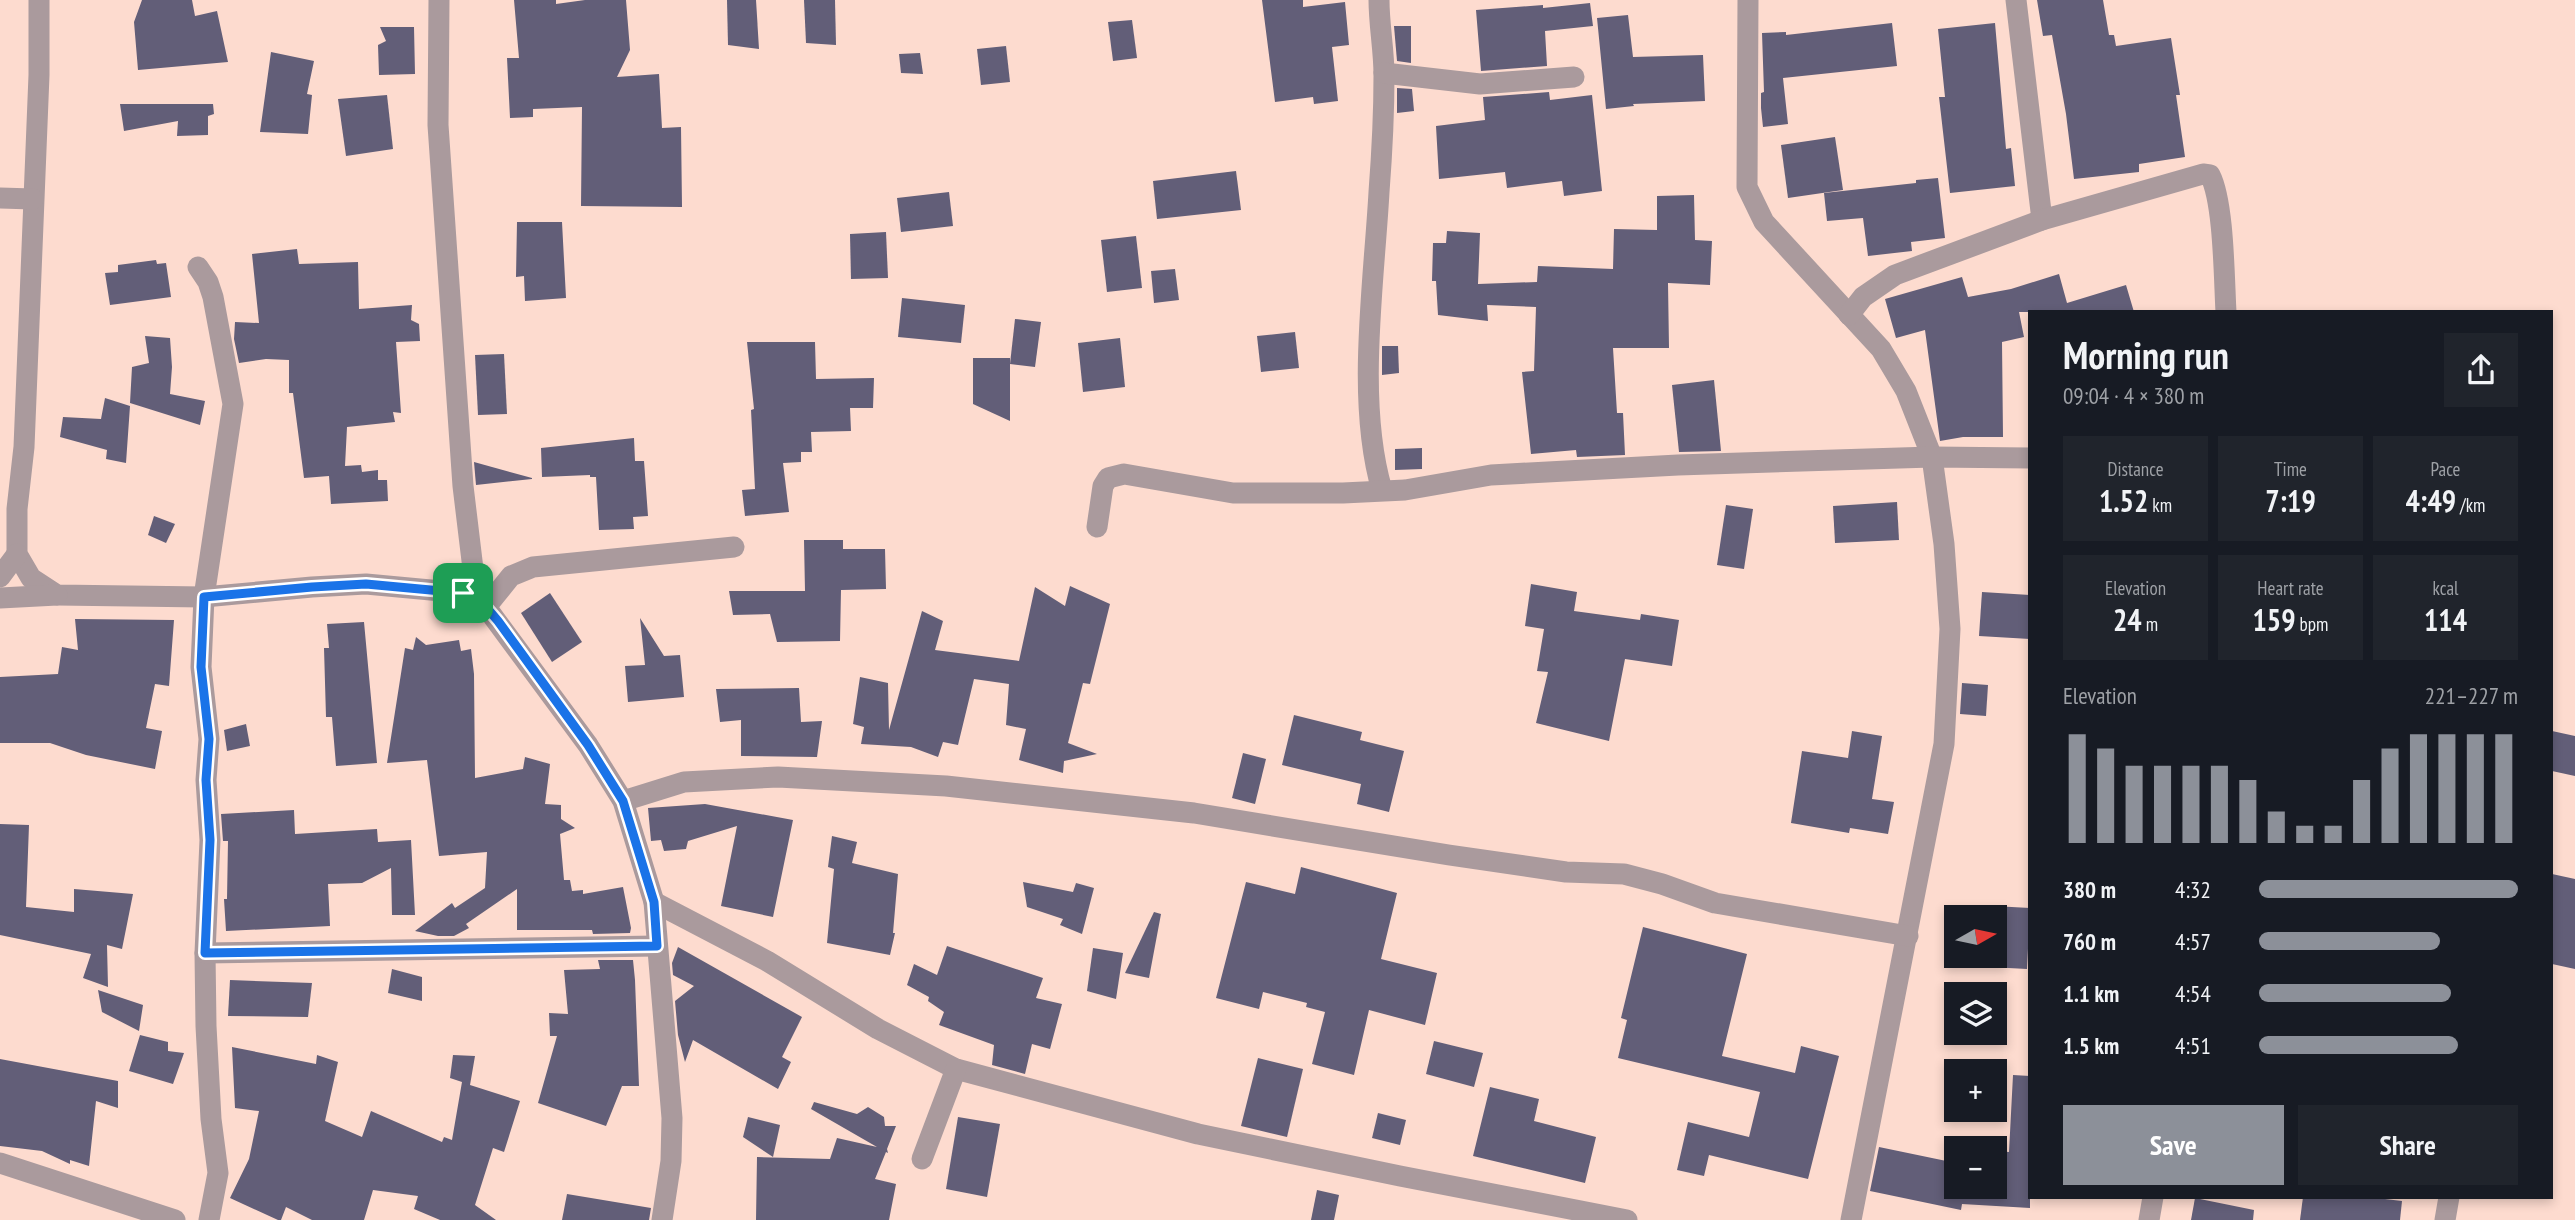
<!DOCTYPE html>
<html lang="en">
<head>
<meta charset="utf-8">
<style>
  :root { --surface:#171b24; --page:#20242c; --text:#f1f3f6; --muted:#9ea1a6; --accent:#8c9099 }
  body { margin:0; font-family:"PT Sans Narrow",sans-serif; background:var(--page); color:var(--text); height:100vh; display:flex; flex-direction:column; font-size:26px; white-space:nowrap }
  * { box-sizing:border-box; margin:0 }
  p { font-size:23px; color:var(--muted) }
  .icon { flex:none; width:38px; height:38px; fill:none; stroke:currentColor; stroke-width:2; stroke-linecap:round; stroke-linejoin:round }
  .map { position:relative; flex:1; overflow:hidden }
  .details { position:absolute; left:2028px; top:310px; width:525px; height:889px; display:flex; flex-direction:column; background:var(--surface); border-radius:0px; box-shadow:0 4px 10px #0003 }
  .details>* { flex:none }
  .needle { width:46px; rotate:81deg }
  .fabs { position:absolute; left:1944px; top:905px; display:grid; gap:14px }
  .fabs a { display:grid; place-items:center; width:63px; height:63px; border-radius:0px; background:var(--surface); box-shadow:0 4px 10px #0003; font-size:35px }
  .pin { position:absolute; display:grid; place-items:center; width:60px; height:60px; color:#fff; margin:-30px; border-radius:14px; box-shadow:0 4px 10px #0006 }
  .round { display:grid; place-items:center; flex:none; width:74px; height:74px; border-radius:0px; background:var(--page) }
  .head { display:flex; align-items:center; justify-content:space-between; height:119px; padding:0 35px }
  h1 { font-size:38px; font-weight:600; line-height:52px }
  .metrics { display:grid; grid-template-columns:repeat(3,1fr); gap:10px; height:119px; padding:7px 35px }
  .metrics div { display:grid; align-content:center; border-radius:0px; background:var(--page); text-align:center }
  .metrics b { font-size:30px; font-weight:600 }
  .metrics small { font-size:19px; font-weight:400 }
  .metrics p { font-size:19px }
  .chart { height:196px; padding:14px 35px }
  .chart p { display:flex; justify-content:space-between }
  .chart svg { width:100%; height:126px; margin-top:7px; stroke:var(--accent); stroke-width:6 }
  .primary-button { display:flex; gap:14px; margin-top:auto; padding:14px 35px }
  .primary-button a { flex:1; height:80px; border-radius:0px; background:var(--accent); color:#fff; font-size:28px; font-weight:600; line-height:80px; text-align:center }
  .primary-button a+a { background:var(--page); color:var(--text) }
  ul { padding:0 35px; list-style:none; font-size:23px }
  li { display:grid; grid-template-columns:112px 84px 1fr; align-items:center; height:52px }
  li i { height:18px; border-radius:9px; background:var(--accent) }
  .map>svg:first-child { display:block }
</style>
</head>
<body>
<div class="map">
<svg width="2575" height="1220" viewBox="0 0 2575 1220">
  <rect width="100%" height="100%" fill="#fddbcf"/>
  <g fill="#625e78">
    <path d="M 142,0 L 192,0 L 195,16 L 217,11 L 228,62 L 138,70 L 134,22 Z"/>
    <path d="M 514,0 L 556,0 L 556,4 L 585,0 L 626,0 L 630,50 L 617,77 L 659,74 L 662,128 L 681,127 L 682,207 L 581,206 L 582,107 L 533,109 L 533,117 L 510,118 L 507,58 L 519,58 Z"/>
    <path d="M 727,0 L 756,0 L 759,49 L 728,45 Z"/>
    <path d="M 804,0 L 835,0 L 836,45 L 806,43 Z"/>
    <path d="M 1262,0 L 1303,0 L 1303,7 L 1345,2 L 1349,45 L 1332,47 L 1338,101 L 1314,104 L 1313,97 L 1275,102 Z"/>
    <path d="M 2037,0 L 2103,0 L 2109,35 L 2114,35 L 2116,46 L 2171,38 L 2180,95 L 2176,95 L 2185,157 L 2139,164 L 2139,172 L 2074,179 L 2066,114 L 2052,35 L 2043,36 Z"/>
    <path d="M 1590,3 L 1593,26 L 1545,31 L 1547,66 L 1481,71 L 1476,10 L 1543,5 L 1543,8 Z"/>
    <path d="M 1628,15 L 1633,57 L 1703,55 L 1705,101 L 1633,104 L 1634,106 L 1606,109 L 1597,18 Z"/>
    <path d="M 1132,20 L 1137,58 L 1113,61 L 1108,22 Z"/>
    <path d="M 1892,23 L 1897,66 L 1783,78 L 1788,124 L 1763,127 L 1761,108 L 1761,93 L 1764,92 L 1762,33 L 1786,32 L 1786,35 Z"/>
    <path d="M 1995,23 L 2006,149 L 2011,148 L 2015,186 L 1950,193 L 1939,97 L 1945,97 L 1938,29 Z"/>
    <path d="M 1394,26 L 1411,26 L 1411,63 L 1397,61 Z"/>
    <path d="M 380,27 L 414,27 L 415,74 L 379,75 L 378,45 L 386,41 Z"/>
    <path d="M 1006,46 L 1010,82 L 981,85 L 977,49 Z"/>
    <path d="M 271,52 L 314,61 L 307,94 L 312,95 L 308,134 L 260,132 Z"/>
    <path d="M 920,53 L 923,74 L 901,73 L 899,54 Z"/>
    <path d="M 1397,88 L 1412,89 L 1414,111 L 1397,113 Z"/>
    <path d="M 1549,92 L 1550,100 L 1592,95 L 1602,191 L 1564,196 L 1562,181 L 1507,188 L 1505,172 L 1439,179 L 1436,126 L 1485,120 L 1483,97 Z"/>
    <path d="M 387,95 L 393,149 L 346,156 L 338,99 Z"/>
    <path d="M 120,104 L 213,104 L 214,114 L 208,116 L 208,135 L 177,136 L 178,121 L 124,131 Z"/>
    <path d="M 1835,137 L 1843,190 L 1788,198 L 1781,145 Z"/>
    <path d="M 1236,171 L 1241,210 L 1157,219 L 1153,181 Z"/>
    <path d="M 1938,178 L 1945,238 L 1911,242 L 1912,251 L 1868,256 L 1863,218 L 1827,221 L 1824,193 L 1916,183 L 1916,180 Z"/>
    <path d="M 949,192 L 953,226 L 901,232 L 897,198 Z"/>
    <path d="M 1694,195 L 1695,240 L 1712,241 L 1710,285 L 1668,283 L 1669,348 L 1613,348 L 1617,413 L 1623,413 L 1625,455 L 1577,457 L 1576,450 L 1531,454 L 1522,372 L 1534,371 L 1536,307 L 1487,305 L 1488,321 L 1438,315 L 1436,281 L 1432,281 L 1433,243 L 1446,243 L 1447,231 L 1480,233 L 1478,284 L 1537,282 L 1538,266 L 1613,269 L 1614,229 L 1657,230 L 1657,196 Z"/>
    <path d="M 517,222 L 562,222 L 566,298 L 525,301 L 524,276 L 516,277 Z"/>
    <path d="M 886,232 L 888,278 L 851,279 L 850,234 Z"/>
    <path d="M 1136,236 L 1142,288 L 1107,292 L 1101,240 Z"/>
    <path d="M 297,249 L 299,264 L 358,262 L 359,309 L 412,305 L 411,320 L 419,324 L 420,341 L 396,342 L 401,413 L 393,412 L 395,422 L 347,427 L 345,466 L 361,465 L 362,472 L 378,470 L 378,480 L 387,480 L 388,501 L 331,504 L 329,476 L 304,478 L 293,393 L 289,393 L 289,360 L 266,359 L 239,363 L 234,339 L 235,322 L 259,323 L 252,254 Z"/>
    <path d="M 156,260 L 157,264 L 166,263 L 171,297 L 110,305 L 105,273 L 118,272 L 118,265 Z"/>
    <path d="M 1175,269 L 1179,300 L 1154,303 L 1151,271 Z"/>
    <path d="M 2059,274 L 2067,303 L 2126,285 L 2134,312 L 2019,312 L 2024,337 L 2002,342 L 2003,437 L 1963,437 L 1940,441 L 1925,330 L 1896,338 L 1885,299 L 1962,277 L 1968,297 L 2011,289 Z"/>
    <path d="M 902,298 L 965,305 L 961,343 L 898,337 Z"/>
    <path d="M 1015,319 L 1041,322 L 1035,367 L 1010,364 Z"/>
    <path d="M 1295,332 L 1299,368 L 1261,372 L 1257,336 Z"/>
    <path d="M 145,336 L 170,338 L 172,367 L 170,394 L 205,401 L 200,425 L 130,403 L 132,367 L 149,363 Z"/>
    <path d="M 1120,338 L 1125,387 L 1083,392 L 1078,343 Z"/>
    <path d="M 747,342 L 815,342 L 816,379 L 874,378 L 873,408 L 850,408 L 851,431 L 811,432 L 812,452 L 801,452 L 801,462 L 783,463 L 789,512 L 745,516 L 742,490 L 755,489 L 751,410 L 754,409 Z"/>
    <path d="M 1382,346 L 1398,346 L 1399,373 L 1382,375 Z"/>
    <path d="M 504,354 L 507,414 L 478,415 L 475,355 Z"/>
    <path d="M 973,358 L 1010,358 L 1010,421 L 973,404 Z"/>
    <path d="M 1714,380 L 1721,451 L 1679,452 L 1672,385 Z"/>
    <path d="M 105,398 L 130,406 L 126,463 L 106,459 L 107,450 L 60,437 L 63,417 L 101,419 Z"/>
    <path d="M 634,438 L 635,461 L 644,461 L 648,516 L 633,517 L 634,529 L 599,530 L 596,477 L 590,477 L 590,475 L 542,477 L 541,448 Z"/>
    <path d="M 1422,448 L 1422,469 L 1395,470 L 1395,449 Z"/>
    <path d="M 474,462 L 532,478 L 532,479 L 476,485 Z"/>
    <path d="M 1897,502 L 1899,540 L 1835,543 L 1833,506 Z"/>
    <path d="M 1726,505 L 1753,509 L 1744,569 L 1717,565 Z"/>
    <path d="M 154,516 L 175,524 L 166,543 L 148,535 Z"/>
    <path d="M 804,540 L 843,540 L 843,549 L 885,549 L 886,589 L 841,590 L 840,641 L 777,642 L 770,614 L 733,615 L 729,591 L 805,591 Z"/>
    <path d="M 1531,584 L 1577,592 L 1574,611 L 1640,620 L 1641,614 L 1679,620 L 1672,666 L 1625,659 L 1609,741 L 1536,723 L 1548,672 L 1537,671 L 1544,629 L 1525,626 Z"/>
    <path d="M 1070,586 L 1110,604 L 1090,684 L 1083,683 L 1068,743 L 1097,754 L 1064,761 L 1063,773 L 1019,760 L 1026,729 L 1006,725 L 1009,684 L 974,679 L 958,745 L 943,742 L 938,757 L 911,747 L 861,744 L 864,727 L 853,724 L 860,677 L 888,683 L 889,730 L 922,611 L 943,621 L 935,650 L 1019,661 L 1035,587 L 1065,606 Z"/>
    <path d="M 1982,592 L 2030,595 L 2030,639 L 1979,636 Z"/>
    <path d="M 550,593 L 582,642 L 552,662 L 521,613 Z"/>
    <path d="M 640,618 L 664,656 L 680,655 L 684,697 L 628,702 L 625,666 L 645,665 Z"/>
    <path d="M 75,619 L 174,620 L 169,686 L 155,684 L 146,728 L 162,731 L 155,769 L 86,755 L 50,743 L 0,743 L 0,677 L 58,674 L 62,647 L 78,650 Z"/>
    <path d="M 364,622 L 377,763 L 336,766 L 332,717 L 326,717 L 324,648 L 329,648 L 327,624 Z"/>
    <path d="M 416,637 L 426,645 L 459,640 L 461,651 L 471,649 L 474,674 L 475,778 L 523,769 L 525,757 L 550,764 L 545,804 L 561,805 L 561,819 L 575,828 L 560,834 L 564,880 L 570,880 L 572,891 L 583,890 L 583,894 L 623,887 L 631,928 L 630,933 L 593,934 L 592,930 L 517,930 L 517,889 L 466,924 L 469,928 L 454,936 L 438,936 L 415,931 L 452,903 L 455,908 L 485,888 L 487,852 L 439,856 L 427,760 L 387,763 L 405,648 L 413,650 Z"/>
    <path d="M 1962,683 L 1988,685 L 1986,716 L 1960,714 Z"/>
    <path d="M 799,688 L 801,722 L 822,721 L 817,757 L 741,756 L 741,720 L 720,722 L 716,689 Z"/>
    <path d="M 1294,715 L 1362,732 L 1360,740 L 1404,751 L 1389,812 L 1357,804 L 1361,784 L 1282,765 Z"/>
    <path d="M 246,724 L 250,746 L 227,751 L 224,730 Z"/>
    <path d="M 1852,731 L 1882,736 L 1872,799 L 1894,802 L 1888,834 L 1850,828 L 1849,833 L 1791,823 L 1802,751 L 1848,758 Z"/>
    <path d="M 2552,731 L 2575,736 L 2575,776 L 2552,771 Z"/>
    <path d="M 1243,753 L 1266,759 L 1255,804 L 1232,798 Z"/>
    <path d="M 705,804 L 793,820 L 773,917 L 721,906 L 737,826 L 688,841 L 686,849 L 664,851 L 661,840 L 651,841 L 648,808 Z"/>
    <path d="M 294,810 L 295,834 L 377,829 L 378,842 L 411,840 L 415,915 L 392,915 L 391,868 L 362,883 L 328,884 L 330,926 L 226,931 L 224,899 L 227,899 L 228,841 L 223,841 L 221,814 Z"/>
    <path d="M 0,824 L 29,825 L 26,907 L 74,912 L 74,889 L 133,894 L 122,949 L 107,945 L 108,987 L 83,978 L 91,954 L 0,935 Z"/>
    <path d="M 832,836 L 857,842 L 852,863 L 898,874 L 893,933 L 895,933 L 890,955 L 827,943 L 834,869 L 828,867 Z"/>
    <path d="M 1301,867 L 1397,893 L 1381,959 L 1437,973 L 1425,1025 L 1369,1010 L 1354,1075 L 1312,1064 L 1325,1012 L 1306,1007 L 1307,1003 L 1263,992 L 1259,1009 L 1216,998 L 1246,882 L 1295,894 Z"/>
    <path d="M 2552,874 L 2575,879 L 2575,969 L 2552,964 Z"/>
    <path d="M 1023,882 L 1073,892 L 1076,883 L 1094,888 L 1082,934 L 1060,925 L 1063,919 L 1027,907 Z"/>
    <path d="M 1975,905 L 2030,908 L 2027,969 L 1972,966 L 1972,956 L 1995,956 L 1995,917 L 1974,917 Z"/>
    <path d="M 1154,912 L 1161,914 L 1149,978 L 1125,973 Z"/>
    <path d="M 1643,927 L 1747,954 L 1722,1056 L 1795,1073 L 1801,1046 L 1839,1056 L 1808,1179 L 1709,1155 L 1704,1176 L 1677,1170 L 1688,1122 L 1749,1137 L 1760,1092 L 1618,1058 L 1627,1020 L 1621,1018 Z"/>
    <path d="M 947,946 L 1043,978 L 1036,998 L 1062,1004 L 1050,1049 L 1032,1044 L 1025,1074 L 992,1065 L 994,1045 L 939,1025 L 944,1012 L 928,1001 L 929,997 L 907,985 L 914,964 L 937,975 Z"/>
    <path d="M 678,947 L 802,1017 L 782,1057 L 791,1062 L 778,1089 L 693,1040 L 685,1062 L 678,1035 L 675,1001 L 694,986 L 673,975 L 672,963 Z"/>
    <path d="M 1093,948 L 1123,953 L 1116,999 L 1087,991 Z"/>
    <path d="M 598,960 L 633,960 L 635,980 L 639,1086 L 622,1086 L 606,1126 L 538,1103 L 557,1036 L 550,1036 L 549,1013 L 568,1014 L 564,970 L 600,969 Z"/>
    <path d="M 392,969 L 422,977 L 422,1001 L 388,993 Z"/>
    <path d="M 230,980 L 312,983 L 308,1017 L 228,1016 Z"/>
    <path d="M 98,990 L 143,1005 L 139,1031 L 102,1012 Z"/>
    <path d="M 140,1035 L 168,1042 L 168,1051 L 184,1053 L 173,1084 L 129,1071 Z"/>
    <path d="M 1434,1041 L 1483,1053 L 1474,1087 L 1426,1074 Z"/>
    <path d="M 232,1047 L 316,1064 L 317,1055 L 338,1062 L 325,1121 L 362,1137 L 371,1111 L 442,1142 L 444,1137 L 452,1140 L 462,1082 L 450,1078 L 453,1055 L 475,1056 L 470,1085 L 520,1101 L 504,1152 L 493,1148 L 475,1205 L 496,1220 L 440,1220 L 414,1209 L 418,1196 L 373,1190 L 364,1220 L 312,1220 L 286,1207 L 281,1220 L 278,1220 L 230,1198 L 249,1159 L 259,1111 L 235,1108 Z"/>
    <path d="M 1258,1058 L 1303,1069 L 1287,1137 L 1241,1126 Z"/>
    <path d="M 0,1059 L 118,1081 L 118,1108 L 96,1101 L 89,1166 L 70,1160 L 70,1164 L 42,1151 L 0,1146 Z"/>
    <path d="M 2013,1075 L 2030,1076 L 2030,1208 L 1962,1204 L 1961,1210 L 1870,1191 L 1879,1147 L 1956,1163 L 1956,1186 L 1995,1186 L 1995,1151 L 2009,1152 Z"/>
    <path d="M 1490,1087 L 1539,1099 L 1534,1121 L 1596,1137 L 1585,1183 L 1473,1156 Z"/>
    <path d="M 814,1102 L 857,1114 L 868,1107 L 884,1117 L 885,1126 L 896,1126 L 887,1149 L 888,1153 L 886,1152 L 875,1179 L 896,1184 L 889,1220 L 756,1220 L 757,1157 L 830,1159 L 837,1138 L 877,1147 L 811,1109 Z"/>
    <path d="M 1378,1113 L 1406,1120 L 1400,1145 L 1372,1138 Z"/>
    <path d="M 748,1117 L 780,1125 L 773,1157 L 743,1137 Z"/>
    <path d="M 958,1117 L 1000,1124 L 987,1197 L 946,1189 Z"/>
    <path d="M 1317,1190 L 1339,1195 L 1334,1220 L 1311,1220 Z"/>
    <path d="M 567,1194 L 651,1208 L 649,1220 L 562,1220 Z"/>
    <path d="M 2303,1197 L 2368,1197 L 2402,1201 L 2400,1220 L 2300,1220 Z"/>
    <path d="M 2195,1198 L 2254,1210 L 2253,1220 L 2191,1220 Z"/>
  </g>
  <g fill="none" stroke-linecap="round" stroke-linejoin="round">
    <g stroke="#aa9a9d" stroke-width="21">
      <path d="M 39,0 L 39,75 L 24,447 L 17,509 L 17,554 L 31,578 L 57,595 L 204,597 L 312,587 L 366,584 L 463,593 L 486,607 L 588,745 L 623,801 L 654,902 L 672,1118 L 671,1161 L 662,1220"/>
      <path d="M 439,0 L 438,125 L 463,486 L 473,569 L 470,582 L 463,593"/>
      <path d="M 1379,0 C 1379,25 1384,50 1384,75 C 1384,114 1382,153 1379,192 C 1374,283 1356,402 1382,490"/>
      <path d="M 1748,0 L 1747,187 L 1764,222 L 1881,349 L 1906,391 L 1932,457 L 1944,544 L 1950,629 L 1944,744 L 1851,1220"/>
      <path d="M 2016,0 L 2042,220"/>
      <path d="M 1384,73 L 1480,84 L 1574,77"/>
      <path d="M 0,198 L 33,199"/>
      <path d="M 198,267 L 208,282 L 213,297 L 233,404 L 204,597 L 201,667 L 209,739 L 206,780 L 210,840 L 205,953 L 206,1026 L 211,1119 L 218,1173 L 209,1220"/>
      <path d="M 1849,315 L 1863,297 L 1895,275 L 2042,220 L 2203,174 L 2210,175 C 2224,202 2224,278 2226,312"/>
      <path d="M 1097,527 L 1103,486 L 1108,478 L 1124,474 L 1233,493 L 1343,493 L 1405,490 L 1491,475 L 1678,465 L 1932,457 L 2030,458"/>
      <path d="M 0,577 L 17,554"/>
      <path d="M 0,598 L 57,595"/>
      <path d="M 486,607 L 511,576 L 533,567 L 734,547"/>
      <path d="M 623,801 L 684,782 L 778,777 L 946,786 L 1194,813 L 1449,855 L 1566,872 L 1624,874 L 1662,884 L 1715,903 L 1908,936"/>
      <path d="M 654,902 L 767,961 L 878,1029 L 956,1069 L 1198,1134 L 1400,1176 L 1627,1220"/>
      <path d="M 205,953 L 657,946"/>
      <path d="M 922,1159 L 956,1069"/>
      <path d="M 0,1163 L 175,1220"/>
      <path d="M 2149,1220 L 2153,1197"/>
      <path d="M 2445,1220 L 2449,1197"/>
    </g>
  </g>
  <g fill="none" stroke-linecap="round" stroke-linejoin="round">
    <defs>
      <path id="route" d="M 366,584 L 463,593 L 486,607 L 498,621 L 588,745 L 623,801 L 654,902 L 657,946 L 205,953 L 210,840 L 206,780 L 209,739 L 201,667 L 204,597 L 312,587 Z"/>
    </defs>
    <use href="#route" stroke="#fff" stroke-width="14"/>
    <use href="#route" stroke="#1a73e8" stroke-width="9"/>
  </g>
</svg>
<div class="fabs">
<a><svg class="needle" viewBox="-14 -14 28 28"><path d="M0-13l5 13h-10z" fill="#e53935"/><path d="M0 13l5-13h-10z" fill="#9ea1a6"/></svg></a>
<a><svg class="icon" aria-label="layers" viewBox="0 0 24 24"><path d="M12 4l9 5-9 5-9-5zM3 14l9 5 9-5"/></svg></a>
<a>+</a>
<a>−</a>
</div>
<div class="pin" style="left:463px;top:593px;background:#1e9e55"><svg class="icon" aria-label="arrive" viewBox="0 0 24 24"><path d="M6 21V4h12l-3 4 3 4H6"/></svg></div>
<section class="details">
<div class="head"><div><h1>Morning run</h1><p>09:04 · 4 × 380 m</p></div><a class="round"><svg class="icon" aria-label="share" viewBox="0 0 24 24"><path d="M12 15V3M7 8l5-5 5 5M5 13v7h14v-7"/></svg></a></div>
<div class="metrics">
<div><p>Distance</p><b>1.52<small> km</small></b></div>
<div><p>Time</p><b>7:19</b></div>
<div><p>Pace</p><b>4:49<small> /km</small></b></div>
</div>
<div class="metrics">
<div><p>Elevation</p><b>24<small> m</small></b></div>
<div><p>Heart rate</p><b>159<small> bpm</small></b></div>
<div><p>kcal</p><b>114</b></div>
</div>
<div class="chart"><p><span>Elevation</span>221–227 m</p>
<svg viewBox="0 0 160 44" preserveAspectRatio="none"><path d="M5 44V6M15 44V11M25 44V17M35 44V17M45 44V17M55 44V17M65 44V22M75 44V33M85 44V38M95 44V38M105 44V22M115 44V11M125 44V6M135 44V6M145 44V6M155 44V6"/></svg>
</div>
<ul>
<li><b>380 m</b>4:32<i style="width:100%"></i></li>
<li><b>760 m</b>4:57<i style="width:70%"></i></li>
<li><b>1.1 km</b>4:54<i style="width:74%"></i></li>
<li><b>1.5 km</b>4:51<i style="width:77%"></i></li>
</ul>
<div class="primary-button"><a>Save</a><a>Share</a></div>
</section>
</div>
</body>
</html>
